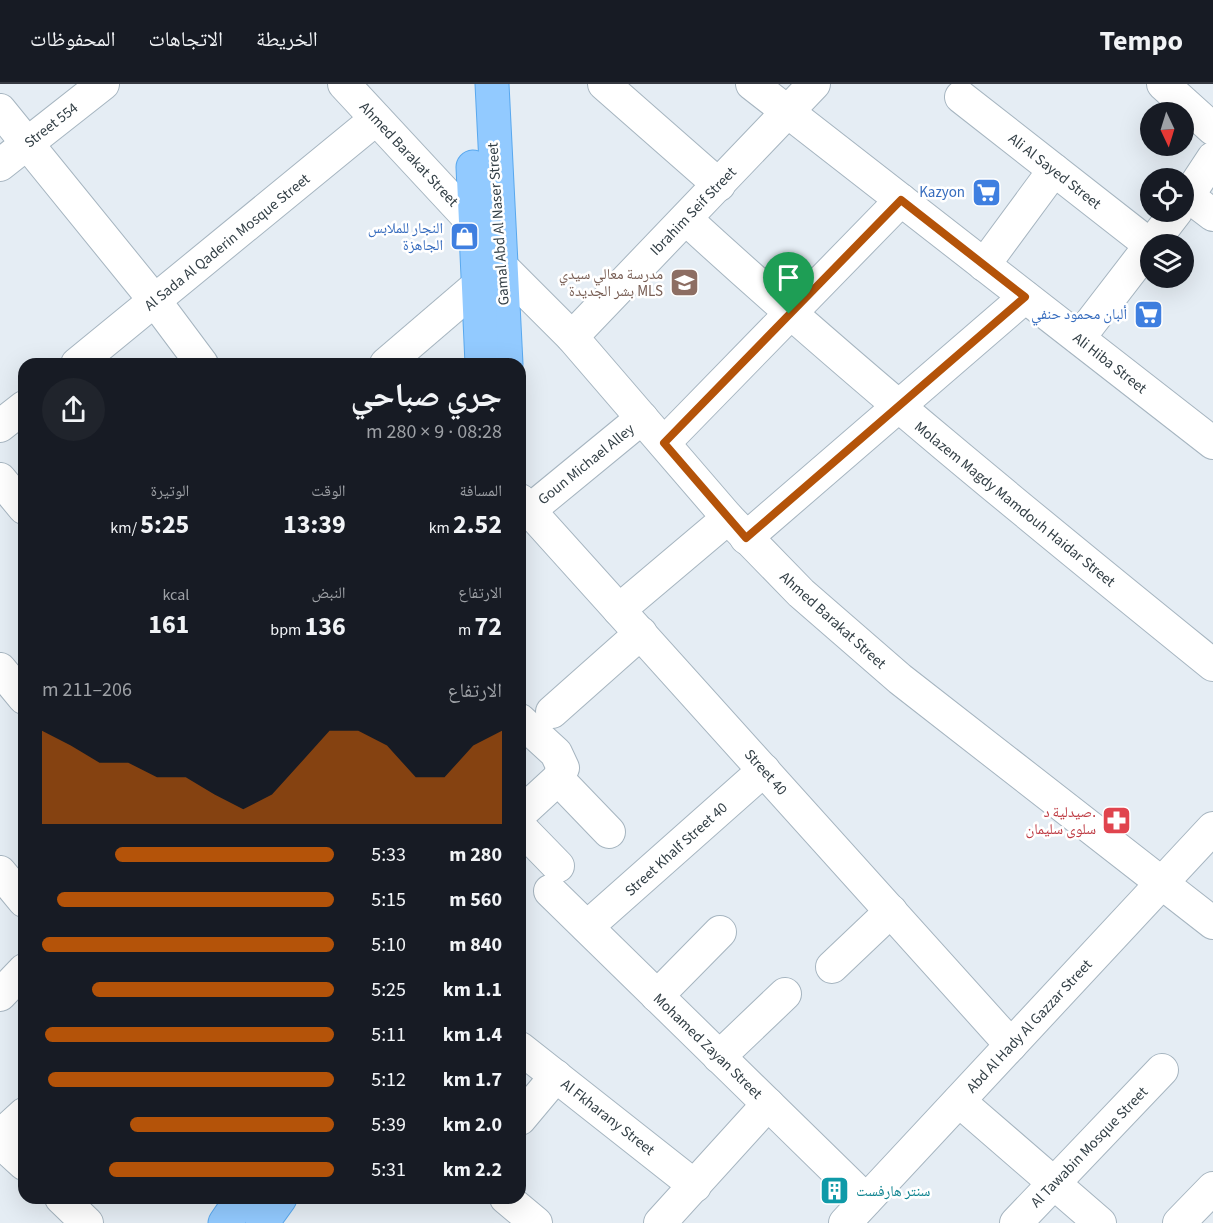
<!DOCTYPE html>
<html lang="ar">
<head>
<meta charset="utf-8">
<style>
  :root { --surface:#171b24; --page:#20242c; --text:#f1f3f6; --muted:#9ea1a6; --line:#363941; --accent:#b45309 }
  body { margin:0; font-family:"Source Sans 3","Noto Naskh Arabic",sans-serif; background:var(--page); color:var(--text); direction:rtl; height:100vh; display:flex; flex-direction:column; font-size:22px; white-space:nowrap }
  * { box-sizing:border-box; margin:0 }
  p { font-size:20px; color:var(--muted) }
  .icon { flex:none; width:33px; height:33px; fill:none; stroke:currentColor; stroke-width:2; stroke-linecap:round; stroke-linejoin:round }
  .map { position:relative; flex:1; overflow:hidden; direction:ltr }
  .panel { position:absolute; left:18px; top:274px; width:508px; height:846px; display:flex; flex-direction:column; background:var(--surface); border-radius:18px; box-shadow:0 6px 24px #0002; direction:rtl }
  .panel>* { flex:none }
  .needle { width:39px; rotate:176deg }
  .buttons { position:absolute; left:1140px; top:18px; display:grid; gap:12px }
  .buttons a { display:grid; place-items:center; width:54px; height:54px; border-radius:50%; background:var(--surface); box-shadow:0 6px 24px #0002; font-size:30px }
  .pin { position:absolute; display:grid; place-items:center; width:51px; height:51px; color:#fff; margin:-62px -26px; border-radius:50% 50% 50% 0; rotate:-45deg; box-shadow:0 0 6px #0007 }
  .pin .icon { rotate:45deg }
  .round { display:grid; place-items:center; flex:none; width:63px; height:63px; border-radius:32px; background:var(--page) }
  .head { display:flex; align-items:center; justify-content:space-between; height:102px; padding:0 24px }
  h1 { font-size:33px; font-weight:700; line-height:45px }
  .metrics { display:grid; grid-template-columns:repeat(3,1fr); gap:9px; height:102px; padding:6px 24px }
  .metrics div { display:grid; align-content:center }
  .metrics b { font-size:26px; font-weight:700 }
  .metrics small { font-size:16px; font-weight:400 }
  .metrics p { font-size:16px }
  .chart { height:168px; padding:12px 24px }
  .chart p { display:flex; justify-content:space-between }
  .chart svg { width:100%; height:108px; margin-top:6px; fill:var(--accent); opacity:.7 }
  ul { padding:0 24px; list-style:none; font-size:20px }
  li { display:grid; grid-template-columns:96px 72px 1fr; align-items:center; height:45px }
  li i { height:15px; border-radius:8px; background:var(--accent) }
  header { display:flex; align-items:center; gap:36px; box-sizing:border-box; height:84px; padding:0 30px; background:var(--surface); border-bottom:2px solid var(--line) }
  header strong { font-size:28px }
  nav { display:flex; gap:33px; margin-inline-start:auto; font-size:21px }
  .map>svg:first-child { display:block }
</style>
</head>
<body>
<header>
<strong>Tempo</strong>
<nav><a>الخريطة</a><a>الاتجاهات</a><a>المحفوظات</a></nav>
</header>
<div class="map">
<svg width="1213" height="1139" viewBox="0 0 1213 1139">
  <rect width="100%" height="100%" fill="#e5edf4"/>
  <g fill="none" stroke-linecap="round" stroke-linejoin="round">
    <defs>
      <g id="minor">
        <path d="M 344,0 L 475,141"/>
        <path d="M 604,0 L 719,101"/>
        <path d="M 752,0 L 1213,359"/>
        <path d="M 1163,0 L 1213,45"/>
        <path d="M 961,13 L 1150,161"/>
        <path d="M 0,26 L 155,217 L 202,280"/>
        <path d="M 0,81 L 103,0"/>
        <path d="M 1188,112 L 1213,131"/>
        <path d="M 1184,118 L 1213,74"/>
        <path d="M 686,135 C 856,291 1034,436 1213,581"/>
        <path d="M 984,181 L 1054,86"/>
        <path d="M 501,182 L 572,253 L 728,434 L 801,509 L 900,595 L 1213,839"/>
        <path d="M 572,253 L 814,0"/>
        <path d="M 1079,254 L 1176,128"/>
        <path d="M 77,280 L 376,35"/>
        <path d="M 386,280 L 477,202"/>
        <path d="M 0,342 L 24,323"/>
        <path d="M 664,359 L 901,116"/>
        <path d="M 0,395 L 24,424"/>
        <path d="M 520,416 L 1011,961"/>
        <path d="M 530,426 L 642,334"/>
        <path d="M 746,454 L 1025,213"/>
        <path d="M 619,526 L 728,434"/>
        <path d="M 0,585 L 24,614"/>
        <path d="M 552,628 L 641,549"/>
        <path d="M 520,636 L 556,669 L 563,684 L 558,695 L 520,730"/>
        <path d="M 558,695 L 609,748"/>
        <path d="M 520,743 L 558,782"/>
        <path d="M 0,788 L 24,817"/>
        <path d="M 550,807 L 866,1116"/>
        <path d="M 587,843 L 764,686"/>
        <path d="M 832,883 L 891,827"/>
        <path d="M 0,911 L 24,886"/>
        <path d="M 657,912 L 720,848"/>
        <path d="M 520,964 L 695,1102"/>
        <path d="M 719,973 L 785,910"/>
        <path d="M 959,1017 L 1100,1139"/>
        <path d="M 520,1035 L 556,992"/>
        <path d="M 0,1052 L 24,1030"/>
        <path d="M 0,1058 L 24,1080"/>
        <path d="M 61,1114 L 87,1139"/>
        <path d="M 506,1114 L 536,1139"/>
        <path d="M 660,1139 L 768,1020"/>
        <path d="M 845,1139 L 1213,744"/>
        <path d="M 1016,1139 L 1162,986"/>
        <path d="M 1179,1139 L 1213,1104"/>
      </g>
      <g id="major">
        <path d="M 492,0 L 506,280"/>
        <path d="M 473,83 L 482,280"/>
        <path d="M 225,1139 L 242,1114"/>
        <path d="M 262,1139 L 280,1114"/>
      </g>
    </defs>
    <use href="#minor" stroke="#a6b5c0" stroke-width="34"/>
    <use href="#major" stroke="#59a8ee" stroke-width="35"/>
    <use href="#minor" stroke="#fff" stroke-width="32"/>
    <use href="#major" stroke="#92caff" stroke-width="33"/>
  </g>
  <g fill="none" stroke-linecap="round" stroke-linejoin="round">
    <defs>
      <path id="route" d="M 901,116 L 1025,213 L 746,454 L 664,359 Z"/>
    </defs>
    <use href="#route" stroke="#fff" stroke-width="12"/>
    <use href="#route" stroke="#b45309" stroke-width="8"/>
  </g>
  <defs>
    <symbol id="supermarket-square" viewBox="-11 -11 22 22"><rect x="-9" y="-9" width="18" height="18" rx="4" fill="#3f7fe0" stroke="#fff"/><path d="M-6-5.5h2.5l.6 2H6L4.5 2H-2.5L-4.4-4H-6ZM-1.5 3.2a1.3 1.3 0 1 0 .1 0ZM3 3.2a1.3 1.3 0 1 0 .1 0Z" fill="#fff"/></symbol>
    <symbol id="shop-square" viewBox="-11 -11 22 22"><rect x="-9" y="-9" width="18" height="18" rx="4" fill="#3f7fe0" stroke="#fff"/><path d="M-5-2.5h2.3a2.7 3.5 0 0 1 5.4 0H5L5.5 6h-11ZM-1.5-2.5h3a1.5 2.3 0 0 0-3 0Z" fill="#fff"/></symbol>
    <symbol id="school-square" viewBox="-11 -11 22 22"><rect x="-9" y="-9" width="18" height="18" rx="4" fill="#8d6e63" stroke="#fff"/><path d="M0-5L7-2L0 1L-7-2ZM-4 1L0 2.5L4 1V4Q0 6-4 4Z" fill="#fff"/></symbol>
    <symbol id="pharmacy-square" viewBox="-11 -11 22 22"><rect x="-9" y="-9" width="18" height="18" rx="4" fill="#e0444e" stroke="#fff"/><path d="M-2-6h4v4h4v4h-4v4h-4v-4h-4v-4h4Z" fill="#fff"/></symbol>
    <symbol id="building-square" viewBox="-11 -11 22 22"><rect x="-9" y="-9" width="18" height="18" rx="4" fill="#0f9aa8" stroke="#fff"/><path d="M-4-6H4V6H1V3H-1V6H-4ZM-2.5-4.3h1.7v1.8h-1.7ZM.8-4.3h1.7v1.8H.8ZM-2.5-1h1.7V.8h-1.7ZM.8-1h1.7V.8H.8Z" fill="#fff"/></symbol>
  </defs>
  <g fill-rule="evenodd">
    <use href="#supermarket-square" x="970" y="92" width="33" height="33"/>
    <use href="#shop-square" x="448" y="136" width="33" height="33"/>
    <use href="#school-square" x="668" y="182" width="33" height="33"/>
    <use href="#supermarket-square" x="1132" y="214" width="33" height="33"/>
    <use href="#pharmacy-square" x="1100" y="720" width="33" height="33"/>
    <use href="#building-square" x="818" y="1090" width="33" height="33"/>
  </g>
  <g text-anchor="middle" stroke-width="5" stroke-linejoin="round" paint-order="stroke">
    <g font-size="15" fill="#344047" stroke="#fff">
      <text transform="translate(51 41) rotate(-38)" y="5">Street 554</text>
      <text transform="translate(409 70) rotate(47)" y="5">Ahmed Barakat Street</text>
      <text transform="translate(1055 87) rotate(38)" y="5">Ali Al Sayed Street</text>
      <text transform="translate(693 127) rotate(-46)" y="5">Ibrahim Seif Street</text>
      <text transform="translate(498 140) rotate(-94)" y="5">Gamal Abd Al Naser Street</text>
      <text transform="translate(227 158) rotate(-39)" y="5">Al Sada Al Qaderin Mosque Street</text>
      <text transform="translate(1110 279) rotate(38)" y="5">Ali Hiba Street</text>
      <text transform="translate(586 380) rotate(-39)" y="5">Goun Michael Alley</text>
      <text transform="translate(1015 420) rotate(39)" y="5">Molazem Magdy Mamdouh Haidar Street</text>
      <text transform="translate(833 536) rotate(42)" y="5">Ahmed Barakat Street</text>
      <text transform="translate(766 688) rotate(48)" y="5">Street 40</text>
      <text transform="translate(676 765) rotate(-42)" y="5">Street Khalf Street 40</text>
      <text transform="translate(1029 942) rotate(-47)" y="5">Abd Al Hady Al Gazzar Street</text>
      <text transform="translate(708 962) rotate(44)" y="5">Mohamed Zayan Street</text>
      <text transform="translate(608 1033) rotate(38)" y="5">Al Fkharany Street</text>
      <text transform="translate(1089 1063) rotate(-46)" y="5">Al Tawabin Mosque Street</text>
    </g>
    <g font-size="15" fill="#366cbe" stroke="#fff" text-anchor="end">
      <text x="965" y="113">Kazyon</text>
      <text x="443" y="149">النجار للملابس<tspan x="443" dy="17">الجاهزة</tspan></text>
      <text x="1127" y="235">ألبان محمود حنفي</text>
    </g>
    <g font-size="15" fill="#785e54" stroke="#fff" text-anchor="end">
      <text x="663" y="195">مدرسة معالي سيدي<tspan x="663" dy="17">بشر الجديدة MLS</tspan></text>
    </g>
    <g font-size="15" fill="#be3a42" stroke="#fff" text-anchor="end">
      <text x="1096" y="733">صيدلية د.<tspan x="1096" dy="17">سلوى سليمان</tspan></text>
    </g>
    <g font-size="15" fill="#0d838f" stroke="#fff" text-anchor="start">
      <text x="856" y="1112">سنتر هارفست</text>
    </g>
  </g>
</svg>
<div class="buttons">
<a><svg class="needle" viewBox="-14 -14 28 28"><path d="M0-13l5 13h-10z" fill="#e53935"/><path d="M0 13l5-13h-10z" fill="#9ea1a6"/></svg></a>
<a><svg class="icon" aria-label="locate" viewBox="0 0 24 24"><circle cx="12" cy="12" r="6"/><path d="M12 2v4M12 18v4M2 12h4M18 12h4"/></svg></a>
<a><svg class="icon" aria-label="layers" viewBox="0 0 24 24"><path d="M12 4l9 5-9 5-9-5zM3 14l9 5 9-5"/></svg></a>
</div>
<div class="pin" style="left:789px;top:230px;background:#1e9e55"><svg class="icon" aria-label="arrive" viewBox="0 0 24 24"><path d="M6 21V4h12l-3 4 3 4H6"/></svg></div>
<section class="panel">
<div class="head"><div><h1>جري صباحي</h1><p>08:28 · 9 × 280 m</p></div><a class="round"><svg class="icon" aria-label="share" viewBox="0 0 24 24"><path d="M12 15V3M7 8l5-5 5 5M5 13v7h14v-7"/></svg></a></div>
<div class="metrics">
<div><p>المسافة</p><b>2.52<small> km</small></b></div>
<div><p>الوقت</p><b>13:39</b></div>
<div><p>الوتيرة</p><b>5:25<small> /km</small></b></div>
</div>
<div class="metrics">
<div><p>الارتفاع</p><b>72<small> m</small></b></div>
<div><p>النبض</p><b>136<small> bpm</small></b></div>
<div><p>kcal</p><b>161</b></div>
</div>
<div class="chart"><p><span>الارتفاع</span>206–211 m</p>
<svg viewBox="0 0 160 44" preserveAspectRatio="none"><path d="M0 44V6L10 12L20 19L30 19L40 25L50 25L60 32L70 38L80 32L90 19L100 6L110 6L120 12L130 25L140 25L150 12L160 6V44z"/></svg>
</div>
<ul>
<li><b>280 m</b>5:33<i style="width:75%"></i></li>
<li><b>560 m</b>5:15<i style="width:95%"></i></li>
<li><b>840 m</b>5:10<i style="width:100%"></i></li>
<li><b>1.1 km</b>5:25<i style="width:83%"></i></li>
<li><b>1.4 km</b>5:11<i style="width:99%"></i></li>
<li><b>1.7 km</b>5:12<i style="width:98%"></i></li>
<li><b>2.0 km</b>5:39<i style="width:70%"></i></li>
<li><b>2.2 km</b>5:31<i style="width:77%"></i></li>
</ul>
</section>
</div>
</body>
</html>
